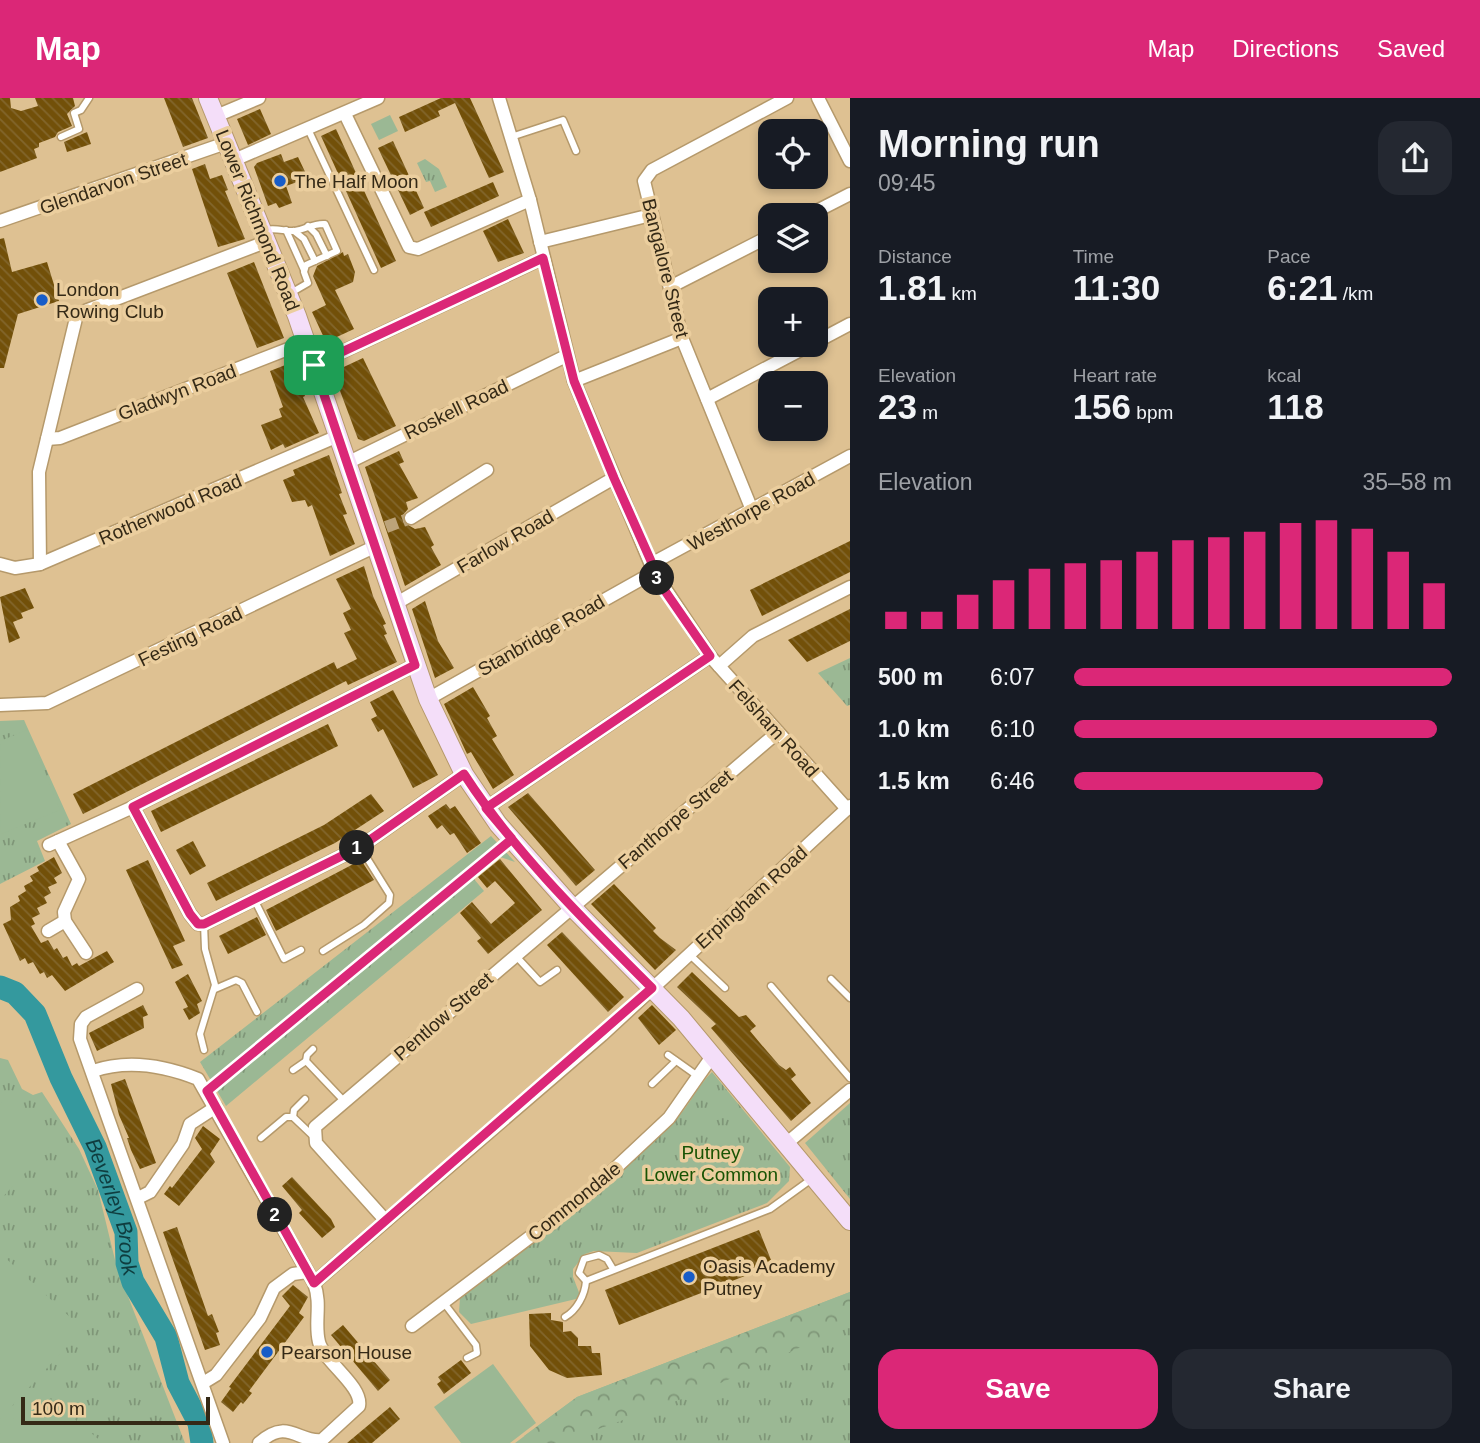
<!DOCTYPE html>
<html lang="en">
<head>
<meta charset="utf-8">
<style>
  :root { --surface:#171b24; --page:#242831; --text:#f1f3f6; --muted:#9ea1a6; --accent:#db2777 }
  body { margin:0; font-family:Helvetica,sans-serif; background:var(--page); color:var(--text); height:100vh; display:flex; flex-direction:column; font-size:26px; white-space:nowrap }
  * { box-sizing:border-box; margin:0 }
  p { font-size:23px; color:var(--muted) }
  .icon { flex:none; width:38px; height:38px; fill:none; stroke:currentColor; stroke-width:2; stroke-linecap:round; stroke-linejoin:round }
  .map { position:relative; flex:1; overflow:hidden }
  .sheet { display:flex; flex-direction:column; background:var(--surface); width:630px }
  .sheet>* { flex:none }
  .buttons { position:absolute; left:758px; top:21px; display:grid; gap:14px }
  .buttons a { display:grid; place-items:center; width:70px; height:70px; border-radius:14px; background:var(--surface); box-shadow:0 4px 10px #0003; font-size:35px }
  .scale { position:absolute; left:21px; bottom:18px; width:189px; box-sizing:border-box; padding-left:7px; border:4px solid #342916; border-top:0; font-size:19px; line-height:24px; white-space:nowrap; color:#342916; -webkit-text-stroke:5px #ebce9e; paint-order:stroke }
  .pin { position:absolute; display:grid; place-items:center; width:60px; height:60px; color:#fff; margin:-30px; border-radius:14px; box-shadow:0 4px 10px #0006 }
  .km { position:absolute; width:35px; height:35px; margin:-18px; border-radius:50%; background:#222; color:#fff; font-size:19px; line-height:35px; text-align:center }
  .round { display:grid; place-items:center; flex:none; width:74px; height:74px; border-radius:21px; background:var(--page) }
  .head { display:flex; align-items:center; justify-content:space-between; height:119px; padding:0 28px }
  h1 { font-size:38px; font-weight:800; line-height:52px }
  .figures { display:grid; grid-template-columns:repeat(3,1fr); gap:10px; height:119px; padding:7px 28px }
  .figures div { display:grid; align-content:center }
  .figures b { font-size:35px; font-weight:800 }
  .figures small { font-size:19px; font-weight:400 }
  .figures p { font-size:19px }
  .chart { height:196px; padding:14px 28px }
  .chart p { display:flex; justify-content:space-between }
  .chart svg { width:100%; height:126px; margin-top:7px; stroke:var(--accent); stroke-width:6 }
  .primary-button { display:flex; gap:14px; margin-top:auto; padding:14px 28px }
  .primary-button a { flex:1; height:80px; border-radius:21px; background:var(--accent); color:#fff; font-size:28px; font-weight:800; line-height:80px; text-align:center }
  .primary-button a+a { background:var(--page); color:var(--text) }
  ul { padding:0 28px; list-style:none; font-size:23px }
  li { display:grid; grid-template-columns:112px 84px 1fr; align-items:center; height:52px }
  li i { height:18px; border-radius:9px; background:var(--accent) }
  header { display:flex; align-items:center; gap:42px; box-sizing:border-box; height:98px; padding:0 35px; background:var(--accent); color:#fff }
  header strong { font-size:33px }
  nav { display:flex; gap:38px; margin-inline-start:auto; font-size:24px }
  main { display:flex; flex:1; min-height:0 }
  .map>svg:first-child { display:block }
</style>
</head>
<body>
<header>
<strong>Map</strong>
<nav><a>Map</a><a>Directions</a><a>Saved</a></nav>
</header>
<main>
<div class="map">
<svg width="850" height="1345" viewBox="0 0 850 1345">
  <defs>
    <pattern id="grass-tufts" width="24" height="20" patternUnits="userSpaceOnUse" patternTransform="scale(1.75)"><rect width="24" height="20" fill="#9bb894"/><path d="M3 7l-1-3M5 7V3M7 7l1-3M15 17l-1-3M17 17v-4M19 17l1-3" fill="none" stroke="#7f9678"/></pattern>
    <pattern id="forest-crowns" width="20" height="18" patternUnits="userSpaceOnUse" patternTransform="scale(1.75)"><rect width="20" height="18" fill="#9bb894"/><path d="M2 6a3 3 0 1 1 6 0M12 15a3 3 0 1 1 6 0" fill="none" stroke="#7f9678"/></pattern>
    <pattern id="building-back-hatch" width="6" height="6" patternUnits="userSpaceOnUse" patternTransform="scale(1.75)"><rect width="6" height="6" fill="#725009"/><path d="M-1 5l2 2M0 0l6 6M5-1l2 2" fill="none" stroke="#82662c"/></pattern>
  </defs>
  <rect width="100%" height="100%" fill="#dec192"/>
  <g fill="url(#grass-tufts)">
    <path d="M 425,61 L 439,71 L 447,89 L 435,94 L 430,83 L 426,84 L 417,65 Z"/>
    <path d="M 850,560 L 850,607 L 847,608 L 818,575 Z"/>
    <path d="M 24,622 L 71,726 L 37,743 L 45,763 L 0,786 L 0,623 Z"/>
    <path d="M 491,738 L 515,764 L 500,759 L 474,781 L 484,793 L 226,1008 L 200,964 Z"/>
    <path d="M 0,960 L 8,962 L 22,991 L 33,997 L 42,994 L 79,1051 L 98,1092 L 117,1170 L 185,1345 L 0,1345 Z"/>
    <path d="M 712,974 L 790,1069 L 789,1083 L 767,1105 L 637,1155 L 594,1153 L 585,1156 L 573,1171 L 573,1179 L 580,1197 L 576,1201 L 471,1226 L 459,1214 L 460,1200 C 534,1143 609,1087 676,1021 C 690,1007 697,988 712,974 Z"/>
    <path d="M 850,1005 L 850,1101 L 805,1045 Z"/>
    <path d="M 850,1194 L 850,1345 L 515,1345 L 577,1299 Z"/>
  </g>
  <path fill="url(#forest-crowns)" d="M 850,1194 L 850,1223 L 830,1236 L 696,1296 L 559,1345 L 533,1345 L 524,1338 L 577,1299 Z"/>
  <g fill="#9bb894">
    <path d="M 390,17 L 398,33 L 379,42 L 371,26 Z"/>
    <path d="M 27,632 L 60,712 L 1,736 L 0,643 Z"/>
    <path d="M 2,1004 L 49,1049 L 0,1102 L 0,1007 Z"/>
    <path d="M 0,1155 L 83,1231 L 0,1321 Z"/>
    <path d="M 493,1266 L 536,1325 L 510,1345 L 461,1345 L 434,1309 Z"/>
    <path d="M 39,1291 L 103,1345 L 0,1345 L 0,1336 Z"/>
  </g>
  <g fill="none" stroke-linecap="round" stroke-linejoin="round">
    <path stroke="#34999e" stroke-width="23" id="s1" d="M 0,889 L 15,895 L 35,916 L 61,980 L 95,1049 L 126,1134 L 127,1165 L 133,1184 L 166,1239 L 178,1285 L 199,1325 L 202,1345"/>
  </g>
  <g fill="url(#building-back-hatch)">
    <path d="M 0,0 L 10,0 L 11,10 L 21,13 L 38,8 L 35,0 L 73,0 L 75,8 L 67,16 L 72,28 L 58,34 L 55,39 L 39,45 L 39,49 L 34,51 L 37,60 L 0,74 Z"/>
    <path d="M 164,0 L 192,0 L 208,40 L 183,49 Z"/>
    <path d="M 441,0 L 470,0 L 504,74 L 489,80 L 455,5 L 438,13 L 440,18 L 405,34 L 399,19 Z"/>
    <path d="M 260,11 L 271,36 L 248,47 L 237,21 Z"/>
    <path d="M 336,31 L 396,163 L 381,170 L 321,38 Z"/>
    <path d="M 87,34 L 91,46 L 67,54 L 64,44 Z"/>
    <path d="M 393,43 L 424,110 L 410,117 L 378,50 Z"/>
    <path d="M 281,56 L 284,64 L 298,59 L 308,80 L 286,88 L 292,105 L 279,110 L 276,105 L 268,108 L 254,69 L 257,65 Z"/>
    <path d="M 205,66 L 210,81 L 222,77 L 228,92 L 225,93 L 245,141 L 218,149 L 192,71 Z"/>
    <path d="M 493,84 L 499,98 L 431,129 L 424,114 Z"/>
    <path d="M 508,121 L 524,155 L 498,164 L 483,133 Z"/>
    <path d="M 4,140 L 12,174 L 47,164 L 59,203 L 18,216 L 4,270 L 0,270 L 0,141 Z"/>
    <path d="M 343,154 L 344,158 L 348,156 L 355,174 L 353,184 L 335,192 L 354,231 L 326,244 L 312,214 L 326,207 L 313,178 L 317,168 Z"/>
    <path d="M 254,164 L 284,240 L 257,250 L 227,175 Z"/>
    <path d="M 363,260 L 396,328 L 364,343 L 358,341 L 333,274 Z"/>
    <path d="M 293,264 L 305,298 L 303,299 L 319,335 L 285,350 L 283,346 L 271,352 L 261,327 L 282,319 L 279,311 L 283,309 L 270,273 Z"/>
    <path d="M 399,353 L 404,364 L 399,366 L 418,400 L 406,404 L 408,411 L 403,417 L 403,424 L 415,431 L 425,429 L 434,447 L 431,449 L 441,467 L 405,488 L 365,369 Z"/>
    <path d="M 329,357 L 342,395 L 339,396 L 347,416 L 343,417 L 355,446 L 330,458 L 312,407 L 308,409 L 305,402 L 292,404 L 283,382 L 295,377 L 293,372 Z"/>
    <path d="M 850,443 L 850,474 L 762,518 L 750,492 Z"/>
    <path d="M 364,468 L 373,498 L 386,526 L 383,527 L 387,536 L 384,537 L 397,564 L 348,587 L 346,583 L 83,716 L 73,696 L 334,564 L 337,571 L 357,561 L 344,535 L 351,532 L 343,515 L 351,511 L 336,481 Z"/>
    <path d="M 25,490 L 34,510 L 21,515 L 23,520 L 13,524 L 20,540 L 9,545 L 0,499 Z"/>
    <path d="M 425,503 L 438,543 L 454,570 L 435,580 L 412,511 Z"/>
    <path d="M 850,511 L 850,543 L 807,564 L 788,542 Z"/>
    <path d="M 473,589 L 490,618 L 487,620 L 497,638 L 492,641 L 514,677 L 493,691 L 471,654 L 467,656 L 444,606 Z"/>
    <path d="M 393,592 L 438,677 L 413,690 L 383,631 L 378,634 L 371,621 L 377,618 L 370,604 Z"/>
    <path d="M 328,626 L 338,648 L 161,734 L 151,713 Z"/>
    <path d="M 528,695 L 595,772 L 576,788 L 508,709 Z"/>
    <path d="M 371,696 L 384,713 L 335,745 L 216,803 L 207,785 L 324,727 Z"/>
    <path d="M 446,706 L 450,711 L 455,708 L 481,745 L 467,755 L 454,735 L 450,737 L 442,727 L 437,731 L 428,718 Z"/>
    <path d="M 193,743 L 206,768 L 190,777 L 176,752 Z"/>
    <path d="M 54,759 L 62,775 L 54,780 L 57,785 L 48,789 L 51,795 L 44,799 L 47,805 L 37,810 L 40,816 L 32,820 L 35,826 L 31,828 L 41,845 L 48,842 L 54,852 L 57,850 L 63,860 L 67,858 L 72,868 L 77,865 L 79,868 L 107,853 L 114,864 L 65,893 L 52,877 L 47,880 L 44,874 L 40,876 L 33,864 L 28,866 L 25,860 L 20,863 L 3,826 L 11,822 L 10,809 L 20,803 L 18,798 L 26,793 L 24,788 L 33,783 L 30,778 L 39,773 L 37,769 Z"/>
    <path d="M 500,761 L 542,812 L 488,856 L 477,843 L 481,840 L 460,815 L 472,804 L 491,826 L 515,805 L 495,783 L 487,790 L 478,779 Z"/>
    <path d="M 148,762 L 185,843 L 173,848 L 183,867 L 172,871 L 126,772 Z"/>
    <path d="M 361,762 L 374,782 L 276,833 L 266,812 Z"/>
    <path d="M 614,786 L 656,830 L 653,833 L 660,840 L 676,852 L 655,872 L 591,806 Z"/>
    <path d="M 257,819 L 266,837 L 228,856 L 219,838 Z"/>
    <path d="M 562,834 L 624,899 L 608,914 L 547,847 Z"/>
    <path d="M 692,874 L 739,919 L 746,917 L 756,928 L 750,933 L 760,945 L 779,967 L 786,972 L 790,969 L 796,977 L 791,981 L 811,1005 L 791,1023 L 711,930 L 716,926 L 677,889 Z"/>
    <path d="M 188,876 L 202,903 L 197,906 L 200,915 L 189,922 L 183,911 L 188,909 L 175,884 Z"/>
    <path d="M 143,907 L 148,917 L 143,919 L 144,930 L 97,953 L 89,935 Z"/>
    <path d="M 652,907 L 676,932 L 659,947 L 638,920 Z"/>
    <path d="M 125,981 L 156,1065 L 140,1071 L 131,1052 L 127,1040 L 129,1040 L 119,1017 L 111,986 Z"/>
    <path d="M 203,1028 L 220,1041 L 210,1056 L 215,1064 L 179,1108 L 164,1096 L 170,1088 L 172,1090 L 202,1051 L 195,1040 Z"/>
    <path d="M 292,1079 L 331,1121 L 335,1129 L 322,1140 L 299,1115 L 302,1112 L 282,1088 Z"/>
    <path d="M 177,1129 L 208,1218 L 212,1216 L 219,1234 L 216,1235 L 220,1247 L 205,1252 L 163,1134 Z"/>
    <path d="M 759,1132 L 773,1167 L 619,1227 L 605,1192 Z"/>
    <path d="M 293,1187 L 308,1199 L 299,1215 L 304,1219 L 249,1293 L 252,1295 L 243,1306 L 241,1304 L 233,1314 L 221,1304 L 231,1290 L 229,1289 L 290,1208 L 282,1198 Z"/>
    <path d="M 551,1215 L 551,1222 L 563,1224 L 563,1234 L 571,1233 L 578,1240 L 578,1248 L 591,1248 L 592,1255 L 600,1255 L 602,1277 L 567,1280 L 549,1272 L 530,1248 L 529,1216 Z"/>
    <path d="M 343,1227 L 390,1282 L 378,1293 L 331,1237 Z"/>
    <path d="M 461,1262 L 471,1275 L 444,1296 L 437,1286 L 441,1283 L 438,1279 Z"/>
    <path d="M 390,1309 L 400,1321 L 372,1345 L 347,1345 Z"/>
  </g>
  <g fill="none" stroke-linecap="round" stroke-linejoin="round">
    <path stroke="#bca379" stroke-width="12" stroke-dasharray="12 6" stroke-linecap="butt" d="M 386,429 L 411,420"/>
    <defs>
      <g id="service">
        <path d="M 308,31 L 374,172"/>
        <path d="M 61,39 L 79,31 L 74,15 L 81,12 L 89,0"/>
        <path d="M 511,39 L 563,22 L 576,53"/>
        <path d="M 308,128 L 316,136 L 327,158"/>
        <path d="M 265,132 C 277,129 285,134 295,133 C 306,131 314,125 325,126 L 337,153 L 306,167 L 304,174 L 308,185 L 289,196"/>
        <path d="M 286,132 L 304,172"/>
        <path d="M 294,133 L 304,141 L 315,163"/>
        <path d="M 254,801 L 284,861 L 301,852"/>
        <path d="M 323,853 L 364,827 L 389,805 L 390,797 L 360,749"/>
        <path d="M 689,856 L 725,890"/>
        <path d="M 515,857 L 540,884 L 557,872"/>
        <path d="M 831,881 L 850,900"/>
        <path d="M 771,888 L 850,980"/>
        <path d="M 215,891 L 236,882 L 242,885 L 257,914"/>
        <path d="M 313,951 L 307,957 L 306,963 L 344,1003"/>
        <path d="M 204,952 L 200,936 L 215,887 L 205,851 L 204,826"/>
        <path d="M 668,957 L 699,979"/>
        <path d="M 293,972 L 306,963"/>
        <path d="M 652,986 L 676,963"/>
        <path d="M 293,1019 L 294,1012 L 305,1001"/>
        <path d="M 261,1040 L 286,1019 L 293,1019 L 313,1038"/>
        <path d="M 586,1183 L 770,1111 L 813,1080"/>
        <path d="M 444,1205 L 476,1247 L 477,1255 L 467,1260"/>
        <path d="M 565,1219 C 577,1212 585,1197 586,1183 L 579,1175 L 584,1161 L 599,1157 L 607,1161 L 613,1171"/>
      </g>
      <path id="pedestrian" d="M 207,993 L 511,741"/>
      <g id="minor">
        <path d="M 499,0 L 530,102 L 574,283 L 654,474 L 710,558 L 847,711"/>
        <path d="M 818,0 L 850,63"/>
        <path d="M 345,16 L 409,149 L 418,151 L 530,102"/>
        <path d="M 216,18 L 259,0"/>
        <path d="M 234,62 L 378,0"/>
        <path d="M 809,117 L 850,96"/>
        <path d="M 0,123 L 226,45"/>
        <path d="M 540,144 L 651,117"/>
        <path d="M 670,189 L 770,138"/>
        <path d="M 816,244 L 850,226"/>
        <path d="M 314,267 L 543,160"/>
        <path d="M 574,283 L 682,240"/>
        <path d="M 707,301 L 810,247"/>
        <path d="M 47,341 L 60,340 L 306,244"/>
        <path d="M 347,365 L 566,258"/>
        <path d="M 752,412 L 682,240 L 644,83 L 652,72 L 787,0"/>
        <path d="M 411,420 L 487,372"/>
        <path d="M 0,466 L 15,470 L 40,466 L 338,338"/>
        <path d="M 40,466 L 39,374 L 77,216 L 268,143"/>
        <path d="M 651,466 L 850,358"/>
        <path d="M 395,506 L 614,380"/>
        <path d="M 719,568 L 753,538 L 850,489"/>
        <path d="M 428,601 L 654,474"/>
        <path d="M 0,607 L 47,605 L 376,448"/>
        <path d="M 133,709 L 190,816 L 198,826 L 204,826 L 360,749 L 464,676"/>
        <path d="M 486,710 L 710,558"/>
        <path d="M 58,743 L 79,781 L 64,814 L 65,823 L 86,855"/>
        <path d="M 49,747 L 133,709 L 415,567"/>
        <path d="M 48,833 L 65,823"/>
        <path d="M 137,891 L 86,919 L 81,926 L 80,941 L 223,1345"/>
        <path d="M 93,973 C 128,961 163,967 198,981 L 314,1185 C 322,1207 314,1224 319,1244 C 324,1264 363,1288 359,1308 L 322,1342 C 298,1345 288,1319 259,1345"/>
        <path d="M 787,1045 L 850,992"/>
        <path d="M 138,1100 L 150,1094 L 183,1046 L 190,1026 L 216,1009"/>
        <path d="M 386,1123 L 316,1045 L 315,1029 L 778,634"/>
        <path d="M 314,1185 L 602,937 L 850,708"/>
        <path d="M 412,1228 L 591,1093 L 669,1020 L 713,957"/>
        <path d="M 203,1285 L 216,1277 L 260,1220 L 274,1190 L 293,1176 L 307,1174"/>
      </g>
      <path id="secondary" d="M 208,0 L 297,218 L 428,601 L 464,676 L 498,726 L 571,808 L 681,920 L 850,1123"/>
    </defs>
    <use href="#service" stroke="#b5996b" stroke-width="9"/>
    <use href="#pedestrian" stroke="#b5996b" stroke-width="12"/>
    <use href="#minor" stroke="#b5996b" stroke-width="15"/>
    <use href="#secondary" stroke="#b5996b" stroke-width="20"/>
    <use href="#service" stroke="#fff" stroke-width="6"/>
    <use href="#pedestrian" stroke="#fff" stroke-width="10"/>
    <use href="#minor" stroke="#fff" stroke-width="12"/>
    <use href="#secondary" stroke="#f4def9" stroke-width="18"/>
  </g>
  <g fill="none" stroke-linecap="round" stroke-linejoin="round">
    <defs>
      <path id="route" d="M 314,267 L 415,567 L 133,709 L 190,816 L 198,826 L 204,826 L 360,749 L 464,676 C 516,756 585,823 652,890 L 314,1185 L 207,993 L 512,741 L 486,710 L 710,558 L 663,490 L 614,380 L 574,283 L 543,160 L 314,267"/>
    </defs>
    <use href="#route" stroke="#fff" stroke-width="14"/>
    <use href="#route" stroke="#db2777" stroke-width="9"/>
  </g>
  <g fill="#185dc8" stroke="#ebce9e" stroke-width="2.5">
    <circle cx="280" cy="83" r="7"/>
    <circle cx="42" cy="202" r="7"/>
    <circle cx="689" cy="1179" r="7"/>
    <circle cx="267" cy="1254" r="7"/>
  </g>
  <g text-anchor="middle" stroke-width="7" stroke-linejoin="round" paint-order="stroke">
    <g font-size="19" fill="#342916" stroke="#ebce9e" text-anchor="start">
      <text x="294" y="90">The Half Moon</text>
      <text x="56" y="198">London<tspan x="56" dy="22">Rowing Club</tspan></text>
      <text x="703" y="1175">Oasis Academy<tspan x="703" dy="22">Putney</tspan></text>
      <text x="281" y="1261">Pearson House</text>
    </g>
    <g font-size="19" fill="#342916" stroke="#ebce9e">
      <text transform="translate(113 85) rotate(-19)" y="7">Glendarvon Street</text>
      <text transform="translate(258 122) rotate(68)" y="7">Lower Richmond Road</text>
      <text transform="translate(666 170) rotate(76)" y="7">Bangalore Street</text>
      <text transform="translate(177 294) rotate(-21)" y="7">Gladwyn Road</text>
      <text transform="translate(456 311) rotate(-26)" y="7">Roskell Road</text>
      <text transform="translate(170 411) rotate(-23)" y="7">Rotherwood Road</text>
      <text transform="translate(751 413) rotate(-29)" y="7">Westhorpe Road</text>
      <text transform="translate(505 443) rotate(-30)" y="7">Farlow Road</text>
      <text transform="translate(541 537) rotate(-30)" y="7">Stanbridge Road</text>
      <text transform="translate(190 538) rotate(-26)" y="7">Festing Road</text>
      <text transform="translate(774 630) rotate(48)" y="7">Felsham Road</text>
      <text transform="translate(675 721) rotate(-40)" y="7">Fanthorpe Street</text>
      <text transform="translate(751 799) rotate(-42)" y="7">Erpingham Road</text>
      <text transform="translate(443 918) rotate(-41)" y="7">Pentlow Street</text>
      <text transform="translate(574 1103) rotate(-39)" y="7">Commondale</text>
    </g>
    <g font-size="19" fill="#185304" stroke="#ebce9e">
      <text x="711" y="1061">Putney<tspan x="711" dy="22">Lower Common</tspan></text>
    </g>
    <g font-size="21" font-style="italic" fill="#0f3d3f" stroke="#ebce9e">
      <text dy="7" stroke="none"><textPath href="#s1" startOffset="254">Beverley Brook</textPath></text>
    </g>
  </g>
</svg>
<div class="buttons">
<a><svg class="icon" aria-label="locate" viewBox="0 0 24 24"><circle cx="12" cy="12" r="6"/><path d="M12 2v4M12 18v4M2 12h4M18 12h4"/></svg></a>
<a><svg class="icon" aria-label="layers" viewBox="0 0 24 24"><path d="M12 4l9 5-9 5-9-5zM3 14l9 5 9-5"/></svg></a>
<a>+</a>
<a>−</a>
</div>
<div class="scale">100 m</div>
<div class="pin" style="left:314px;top:267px;background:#1e9e55"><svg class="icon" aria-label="arrive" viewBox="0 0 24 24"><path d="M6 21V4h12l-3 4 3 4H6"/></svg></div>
<b class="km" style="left:357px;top:750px">1</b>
<b class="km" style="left:275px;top:1117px">2</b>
<b class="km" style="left:657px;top:480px">3</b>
</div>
<section class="sheet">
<div class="head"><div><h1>Morning run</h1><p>09:45</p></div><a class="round"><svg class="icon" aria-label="share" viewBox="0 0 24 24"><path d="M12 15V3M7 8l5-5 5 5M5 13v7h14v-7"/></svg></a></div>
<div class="figures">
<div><p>Distance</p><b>1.81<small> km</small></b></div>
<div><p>Time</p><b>11:30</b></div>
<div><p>Pace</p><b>6:21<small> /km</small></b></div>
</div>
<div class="figures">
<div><p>Elevation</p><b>23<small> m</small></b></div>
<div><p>Heart rate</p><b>156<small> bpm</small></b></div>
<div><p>kcal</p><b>118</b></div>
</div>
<div class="chart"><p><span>Elevation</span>35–58 m</p>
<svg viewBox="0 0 160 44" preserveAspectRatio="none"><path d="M5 44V38M15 44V38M25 44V32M35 44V27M45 44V23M55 44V21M65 44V20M75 44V17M85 44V13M95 44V12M105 44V10M115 44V7M125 44V6M135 44V9M145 44V17M155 44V28"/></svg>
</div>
<ul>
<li><b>500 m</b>6:07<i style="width:100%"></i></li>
<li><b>1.0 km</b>6:10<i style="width:96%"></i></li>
<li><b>1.5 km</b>6:46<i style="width:66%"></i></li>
</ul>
<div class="primary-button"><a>Save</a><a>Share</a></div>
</section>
</main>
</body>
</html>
